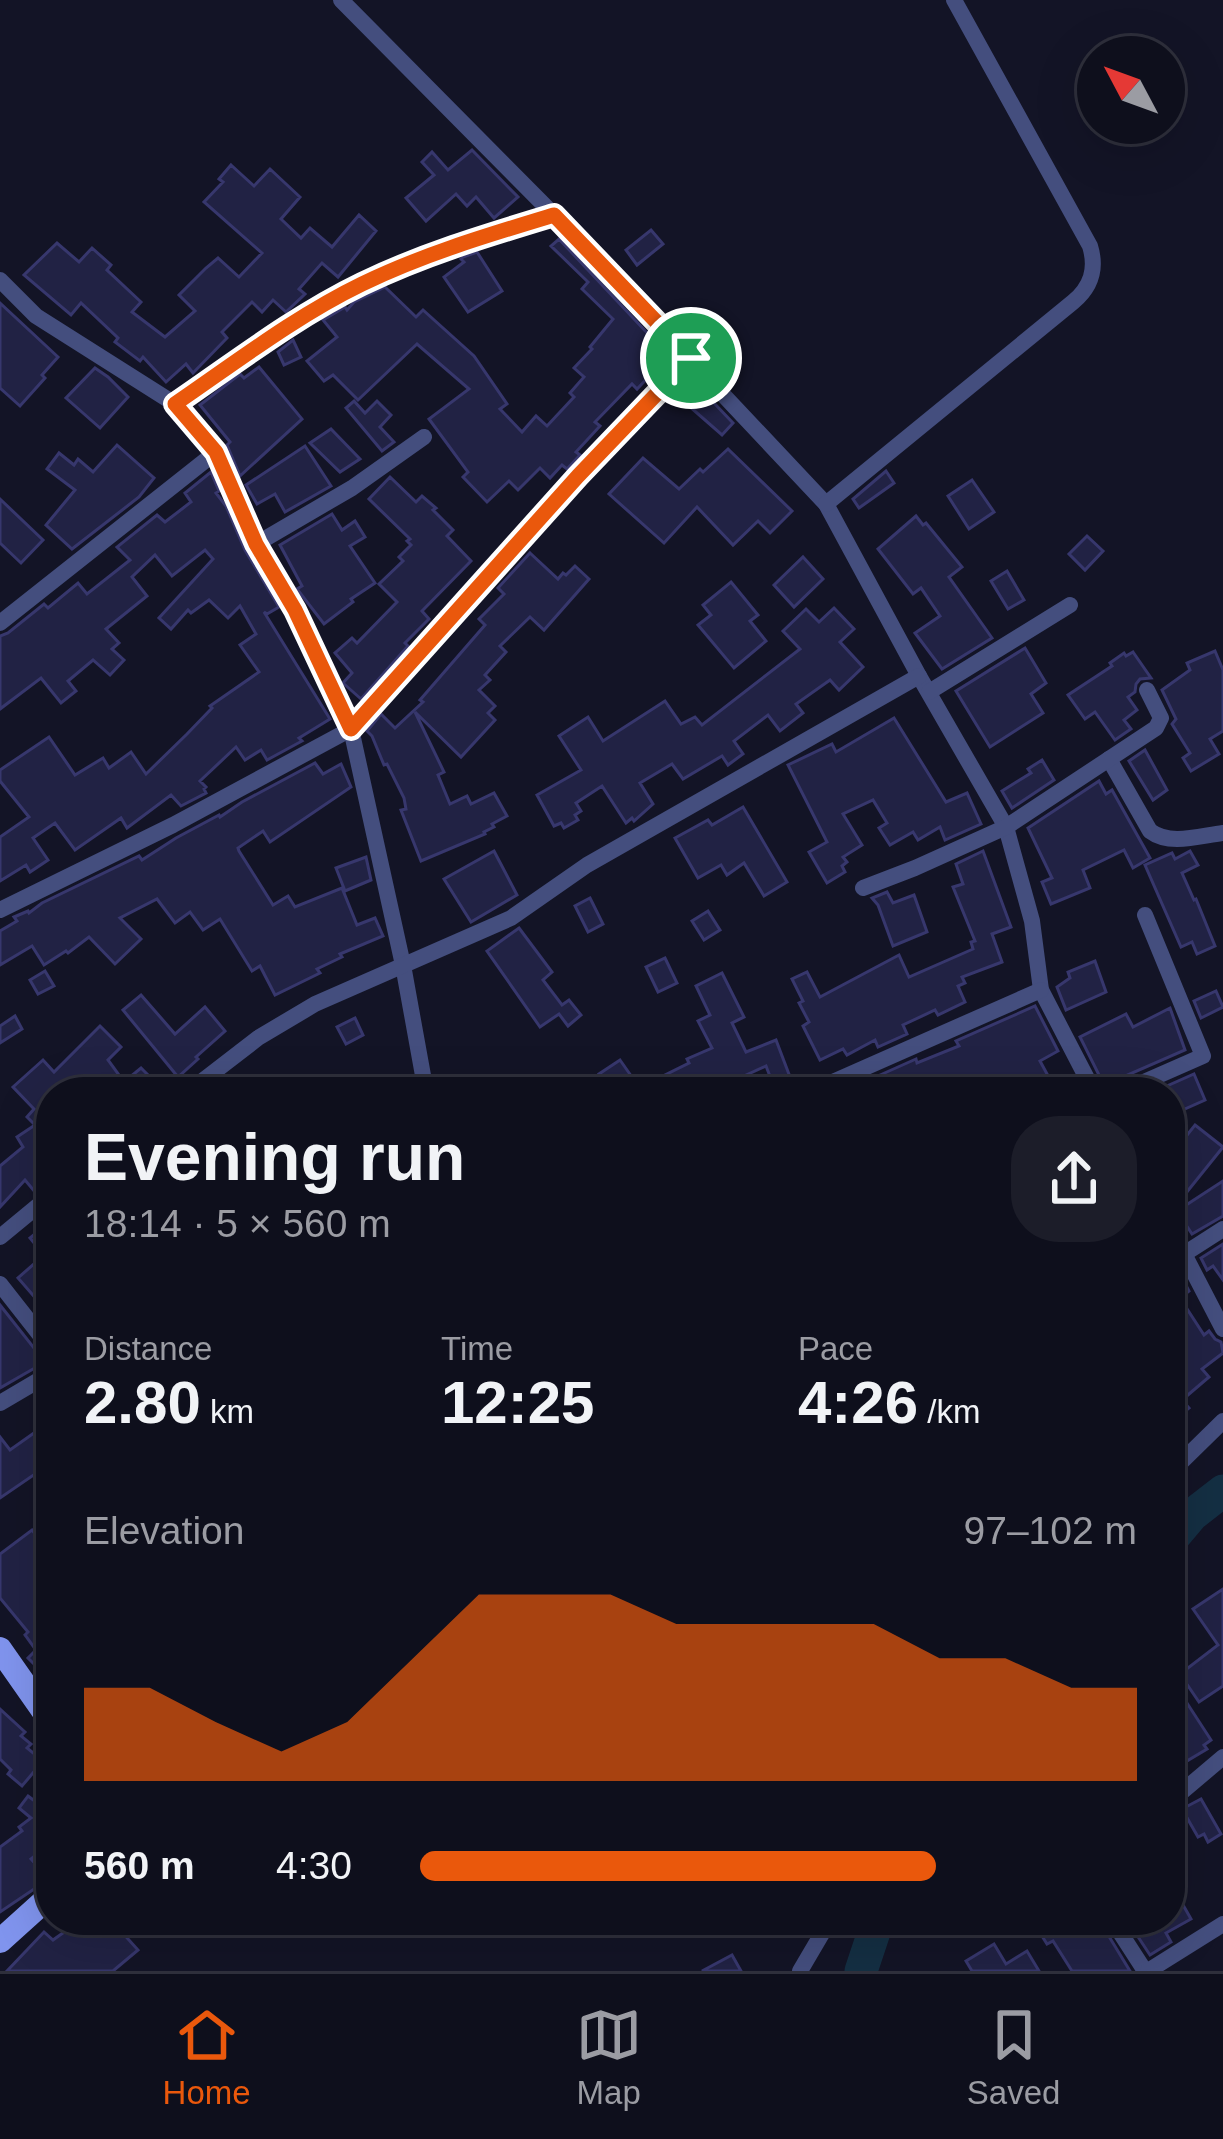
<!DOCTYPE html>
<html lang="en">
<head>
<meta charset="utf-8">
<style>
  :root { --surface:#0e0f1c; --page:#1c1d29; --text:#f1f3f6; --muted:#9b9ca3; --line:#2e2f3b; --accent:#ea580c }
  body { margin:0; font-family:Arial,sans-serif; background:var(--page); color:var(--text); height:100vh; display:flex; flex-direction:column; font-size:45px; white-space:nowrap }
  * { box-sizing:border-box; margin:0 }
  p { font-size:39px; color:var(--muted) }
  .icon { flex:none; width:66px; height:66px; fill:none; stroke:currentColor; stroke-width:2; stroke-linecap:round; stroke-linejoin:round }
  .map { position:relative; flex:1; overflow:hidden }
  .details { position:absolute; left:36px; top:1077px; width:1149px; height:858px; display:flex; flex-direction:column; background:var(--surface); border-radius:48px; box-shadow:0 12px 48px #0002,0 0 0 3px var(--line) }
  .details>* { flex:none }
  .needle { width:78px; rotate:311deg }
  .tools { position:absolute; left:1077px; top:36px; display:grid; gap:24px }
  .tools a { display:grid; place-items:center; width:108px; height:108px; border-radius:50%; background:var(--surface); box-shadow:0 12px 48px #0002,0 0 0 3px var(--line); font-size:60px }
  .pin { position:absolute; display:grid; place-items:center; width:102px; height:102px; color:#fff; margin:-51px; border:6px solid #fff; border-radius:50%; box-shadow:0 3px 12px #0007 }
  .round { display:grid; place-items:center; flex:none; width:126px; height:126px; border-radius:48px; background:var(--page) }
  .overview { display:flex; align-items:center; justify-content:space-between; height:204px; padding:0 48px }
  h1 { font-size:66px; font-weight:700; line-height:90px }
  .stats { display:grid; grid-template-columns:repeat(3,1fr); gap:18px; height:204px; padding:12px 48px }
  .stats div { display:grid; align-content:center }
  .stats b { font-size:60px; font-weight:700 }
  .stats small { font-size:33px; font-weight:400 }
  .stats p { font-size:33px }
  .chart { height:336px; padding:24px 48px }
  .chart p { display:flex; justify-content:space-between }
  .chart svg { width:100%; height:216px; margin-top:12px; fill:var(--accent); opacity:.7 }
  ul { padding:0 48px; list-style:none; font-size:39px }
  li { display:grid; grid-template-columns:192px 144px 1fr; align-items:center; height:90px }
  li i { height:30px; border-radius:15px; background:var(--accent) }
  .dock { display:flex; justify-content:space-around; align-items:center; height:168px; border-top:3px solid var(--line); background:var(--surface); font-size:33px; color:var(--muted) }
  .dock a { display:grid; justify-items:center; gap:6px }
  .dock .on { color:var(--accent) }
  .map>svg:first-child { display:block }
</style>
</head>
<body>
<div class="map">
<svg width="1223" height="1971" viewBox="0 0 1223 1971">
  <rect width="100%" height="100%" fill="#131426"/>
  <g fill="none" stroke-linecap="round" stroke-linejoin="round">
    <g stroke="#142f43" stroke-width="33">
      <path d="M 1170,1541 L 1192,1515 L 1223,1491"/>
      <path d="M 861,1971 L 878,1920"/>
    </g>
  </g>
  <g fill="#212244" stroke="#37376d" stroke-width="3">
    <path d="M 472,150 L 518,197 L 494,218 L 476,197 L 467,206 L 456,194 L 426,221 L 406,198 L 434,175 L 422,162 L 432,152 L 448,170 Z"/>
    <path d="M 231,165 L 254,186 L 270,169 L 300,197 L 281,219 L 301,238 L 310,228 L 332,247 L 359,215 L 376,231 L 338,277 L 322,263 L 299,289 L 305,294 L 286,312 L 273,300 L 262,312 L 252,302 L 222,332 L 227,338 L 193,373 L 186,364 L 166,382 L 143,357 L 140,361 L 115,342 L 118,338 L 81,303 L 71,315 L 24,275 L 57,243 L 79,262 L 92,248 L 111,265 L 107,270 L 141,302 L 132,312 L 165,337 L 195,311 L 179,295 L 206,268 L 218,258 L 239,277 L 262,253 L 204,202 L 223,182 L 219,179 Z"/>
    <path d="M 651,230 L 663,244 L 637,265 L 626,250 Z"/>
    <path d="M 559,239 L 665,352 L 655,362 L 659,366 L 637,389 L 632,384 L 595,422 L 600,426 L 576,452 L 580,455 L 567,469 L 562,465 L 550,478 L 540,468 L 518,490 L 509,481 L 487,502 L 463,477 L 468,472 L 429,419 L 469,389 L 417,344 L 358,400 L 333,375 L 324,381 L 307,361 L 337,337 L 323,320 L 345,307 L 347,310 L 354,302 L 385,287 L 416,317 L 423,310 L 474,356 L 507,404 L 500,409 L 522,432 L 536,416 L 547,426 L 574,397 L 570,393 L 584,377 L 574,368 L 592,349 L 590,347 L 613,319 L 582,289 L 588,282 L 551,246 Z"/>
    <path d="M 477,252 L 502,291 L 468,312 L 444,277 L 464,262 L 461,259 L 463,257 Z"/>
    <path d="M 0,303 L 58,357 L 42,375 L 45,378 L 20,406 L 0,388 Z"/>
    <path d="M 293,340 L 301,357 L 284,365 L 278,352 Z"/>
    <path d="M 259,367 L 302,419 L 240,476 L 227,445 L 230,442 L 200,405 L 240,374 L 244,378 Z"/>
    <path d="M 95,368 L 108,377 L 128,397 L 100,428 L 66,398 Z"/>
    <path d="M 695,383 L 733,423 L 722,435 L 681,399 Z"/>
    <path d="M 354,401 L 365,413 L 377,401 L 391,415 L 380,427 L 394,442 L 382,451 L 346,408 Z"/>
    <path d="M 331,429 L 360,459 L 340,472 L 310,443 Z"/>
    <path d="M 117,445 L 154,478 L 139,497 L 72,549 L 46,525 L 75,490 L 47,469 L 59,453 L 74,465 L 78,459 L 93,472 Z"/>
    <path d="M 305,446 L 331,486 L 285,512 L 275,494 L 257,504 L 246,485 Z"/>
    <path d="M 728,449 L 792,511 L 770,533 L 758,521 L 733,545 L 697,507 L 664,543 L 609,494 L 643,458 L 679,489 L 700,469 L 703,472 Z"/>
    <path d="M 886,471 L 894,483 L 859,508 L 853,499 Z"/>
    <path d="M 211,472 L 219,491 L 216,493 L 226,506 L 245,550 L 279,607 L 267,614 L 264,612 L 330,719 L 299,738 L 302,741 L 267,760 L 261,750 L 245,760 L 236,747 L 200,781 L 206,787 L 204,789 L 206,793 L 181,806 L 171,795 L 127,828 L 121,818 L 75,850 L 55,823 L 33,838 L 48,860 L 30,872 L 26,865 L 0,881 L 0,837 L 29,817 L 0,781 L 0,770 L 49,737 L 75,775 L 103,758 L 109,768 L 131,752 L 146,774 L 187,734 L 212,708 L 210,706 L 259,672 L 240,645 L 256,634 L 240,606 L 228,618 L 209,600 L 191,613 L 188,610 L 171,629 L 159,618 L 213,559 L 205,550 L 172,576 L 155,555 L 132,577 L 147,596 L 106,629 L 119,643 L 112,649 L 124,660 L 110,675 L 93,660 L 68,681 L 76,691 L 61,703 L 41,678 L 0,709 L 0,636 L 8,633 L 44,604 L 48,608 L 78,583 L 87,594 L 130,560 L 117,547 L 157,515 L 165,522 L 191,502 L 185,493 Z"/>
    <path d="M 390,477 L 416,502 L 422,496 L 436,508 L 433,510 L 453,530 L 447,536 L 471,561 L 422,611 L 429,619 L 405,643 L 408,646 L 361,699 L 343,683 L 352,673 L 335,653 L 352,638 L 357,643 L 397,602 L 379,584 L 403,561 L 399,557 L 411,545 L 407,541 L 410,539 L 369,499 Z"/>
    <path d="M 972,480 L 994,512 L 969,529 L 948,496 Z"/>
    <path d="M 0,499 L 43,540 L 21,563 L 0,543 Z"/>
    <path d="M 332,514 L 342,530 L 355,521 L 365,537 L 350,546 L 375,583 L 351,599 L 353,602 L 324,624 L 297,589 L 302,586 L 280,545 Z"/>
    <path d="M 916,516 L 923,525 L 926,523 L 962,567 L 949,577 L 992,638 L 942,669 L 915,633 L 940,616 L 921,588 L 913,594 L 878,549 Z"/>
    <path d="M 1087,536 L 1103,551 L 1085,570 L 1069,554 Z"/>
    <path d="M 530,553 L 558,579 L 563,573 L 566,575 L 575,566 L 589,579 L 544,630 L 530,617 L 500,646 L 506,652 L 485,675 L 490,680 L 479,690 L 495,706 L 488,713 L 495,720 L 461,757 L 415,712 L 444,772 L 438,775 L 450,804 L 467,796 L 471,804 L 494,793 L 507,816 L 492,824 L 494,827 L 484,832 L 485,834 L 421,861 L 401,810 L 406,809 L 404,798 L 387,764 L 384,765 L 372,736 L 367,731 L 381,714 L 395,728 L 423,702 L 420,700 L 485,625 L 479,619 L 504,594 L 498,588 Z"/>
    <path d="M 803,557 L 823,579 L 794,607 L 774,585 Z"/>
    <path d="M 1007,571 L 1024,600 L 1008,609 L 991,581 Z"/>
    <path d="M 731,582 L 758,615 L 750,621 L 766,641 L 734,668 L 698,625 L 711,615 L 703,605 Z"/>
    <path d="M 834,608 L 854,629 L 840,642 L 863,667 L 839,690 L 830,680 L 796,704 L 803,713 L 780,731 L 768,715 L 734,741 L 743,754 L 728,765 L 722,756 L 683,779 L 672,764 L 640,783 L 653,804 L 634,821 L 632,818 L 626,823 L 602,786 L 576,803 L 581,811 L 575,815 L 578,820 L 564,828 L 561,823 L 554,826 L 537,795 L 581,770 L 559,736 L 588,717 L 603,741 L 665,701 L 681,724 L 695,717 L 702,725 L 800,649 L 783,631 L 806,609 L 819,622 Z"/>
    <path d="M 1025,648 L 1046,683 L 1031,694 L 1043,713 L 990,747 L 956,691 Z"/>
    <path d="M 1215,651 L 1223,670 L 1223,731 L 1210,739 L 1219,754 L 1191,771 L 1183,758 L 1190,753 L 1172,724 L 1176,719 L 1162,690 L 1190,670 L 1187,663 Z"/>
    <path d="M 1133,652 L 1151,678 L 1140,679 L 1136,684 L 1135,692 L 1128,697 L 1137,710 L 1124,720 L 1131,729 L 1115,740 L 1095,712 L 1085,719 L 1068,695 L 1112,666 L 1110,663 L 1124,653 L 1126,656 Z"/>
    <path d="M 894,718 L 946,802 L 967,793 L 981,824 L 945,840 L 940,827 L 918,840 L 913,832 L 890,845 L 879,828 L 887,823 L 873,800 L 843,814 L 862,845 L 843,857 L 847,862 L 842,866 L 845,872 L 827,883 L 809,852 L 827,842 L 788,765 L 832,744 L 836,752 Z"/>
    <path d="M 1145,750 L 1167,790 L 1153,800 L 1129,761 Z"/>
    <path d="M 1042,760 L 1054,780 L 1012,808 L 1002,791 L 1031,773 L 1028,769 Z"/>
    <path d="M 315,763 L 323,774 L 341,764 L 351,787 L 270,842 L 263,831 L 238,848 L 239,851 L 273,905 L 288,896 L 295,907 L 342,888 L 357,925 L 375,918 L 383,936 L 340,954 L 342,957 L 317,969 L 320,973 L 275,995 L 260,966 L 252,971 L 220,919 L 203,930 L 190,912 L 175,923 L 157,899 L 120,918 L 141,939 L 115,964 L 89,937 L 68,953 L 66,951 L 44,965 L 32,946 L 0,965 L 0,931 L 17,921 L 14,917 L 28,911 L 29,913 L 42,903 L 139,856 L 142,860 L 176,838 L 219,815 L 220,817 L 242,802 Z"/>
    <path d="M 1099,781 L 1106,794 L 1112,790 L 1150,858 L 1133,868 L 1124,850 L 1083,870 L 1090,888 L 1051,904 L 1042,882 L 1052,878 L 1028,828 Z"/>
    <path d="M 743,807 L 787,882 L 764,896 L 744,863 L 727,875 L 721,865 L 698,878 L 675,838 L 708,820 L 712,825 Z"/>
    <path d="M 494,851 L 517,895 L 471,922 L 444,879 Z"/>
    <path d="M 983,851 L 1011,927 L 992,934 L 1002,962 L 962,977 L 965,983 L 958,986 L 965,1002 L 938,1015 L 935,1010 L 903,1025 L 907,1034 L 878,1047 L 875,1040 L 847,1055 L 843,1049 L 820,1060 L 803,1026 L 809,1022 L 799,1003 L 803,1001 L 792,979 L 807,972 L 820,997 L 899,955 L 909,977 L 973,949 L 971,942 L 975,941 L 953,887 L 963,884 L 956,864 Z"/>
    <path d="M 1190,851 L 1198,865 L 1182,873 L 1194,900 L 1196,899 L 1215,946 L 1197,954 L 1192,942 L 1181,947 L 1145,865 L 1172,853 L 1175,859 Z"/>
    <path d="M 366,857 L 371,880 L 345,891 L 336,868 Z"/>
    <path d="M 887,892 L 893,903 L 914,895 L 927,932 L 893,946 L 878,905 L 872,898 Z"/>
    <path d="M 590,898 L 603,924 L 588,932 L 575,906 Z"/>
    <path d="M 708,911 L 720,930 L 704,940 L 692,921 Z"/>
    <path d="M 519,928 L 552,972 L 543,980 L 562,1005 L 569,1000 L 581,1015 L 568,1026 L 559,1014 L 540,1027 L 487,951 Z"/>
    <path d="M 665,958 L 677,983 L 658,992 L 646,967 Z"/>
    <path d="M 1095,961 L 1106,992 L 1066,1010 L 1057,987 L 1070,978 L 1068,972 Z"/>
    <path d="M 45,971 L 54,986 L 38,994 L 30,980 Z"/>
    <path d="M 722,973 L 744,1017 L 732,1023 L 746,1052 L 776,1040 L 790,1077 L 773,1084 L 766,1066 L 722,1086 L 724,1092 L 665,1092 L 659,1078 L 689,1063 L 687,1059 L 712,1048 L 698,1021 L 710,1015 L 696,986 Z"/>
    <path d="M 1216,991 L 1223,1007 L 1201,1018 L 1194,1001 Z"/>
    <path d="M 141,995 L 175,1034 L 205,1007 L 225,1031 L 196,1057 L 198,1059 L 178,1077 L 123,1010 Z"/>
    <path d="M 1035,1006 L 1058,1051 L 1040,1061 L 1053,1085 L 1071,1076 L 1080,1092 L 842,1092 L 916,1059 L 917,1063 L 959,1046 L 956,1041 Z"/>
    <path d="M 1170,1008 L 1185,1050 L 1116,1080 L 1106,1089 L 1080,1037 L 1126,1014 L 1133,1027 Z"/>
    <path d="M 15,1016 L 22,1029 L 0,1043 L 0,1026 Z"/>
    <path d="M 355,1018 L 363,1035 L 346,1044 L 337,1027 Z"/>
    <path d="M 100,1026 L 121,1047 L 108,1060 L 124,1082 L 141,1068 L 165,1092 L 51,1092 L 51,1140 L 47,1136 L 44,1140 L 51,1151 L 51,1171 L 42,1177 L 47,1183 L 35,1192 L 25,1180 L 0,1207 L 0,1166 L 23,1147 L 17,1137 L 35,1125 L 27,1117 L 34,1109 L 13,1087 L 43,1060 L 54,1072 Z"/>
    <path d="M 620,1060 L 634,1080 L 616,1092 L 612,1092 L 599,1074 Z"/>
    <path d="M 1194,1074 L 1205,1100 L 1178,1112 L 1167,1086 Z"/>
    <path d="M 1195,1125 L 1223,1147 L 1170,1213 L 1170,1161 L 1182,1153 L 1176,1149 Z"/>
    <path d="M 1223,1181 L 1223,1216 L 1192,1234 L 1177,1211 Z"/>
    <path d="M 51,1221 L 51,1316 L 18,1278 L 44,1255 L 30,1238 Z"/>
    <path d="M 1223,1244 L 1223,1280 L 1213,1266 L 1207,1270 L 1201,1258 Z"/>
    <path d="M 1179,1272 L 1189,1291 L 1180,1298 L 1204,1335 L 1209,1331 L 1215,1339 L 1221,1342 L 1223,1353 L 1202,1369 L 1209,1377 L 1182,1400 L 1189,1408 L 1170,1423 L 1170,1276 Z"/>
    <path d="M 0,1305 L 41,1357 L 47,1361 L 0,1388 Z"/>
    <path d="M 51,1421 L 51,1496 L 35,1474 L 0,1498 L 0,1437 L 10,1450 Z"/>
    <path d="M 32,1530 L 40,1540 L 51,1532 L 51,1681 L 28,1658 L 36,1650 L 25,1635 L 28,1632 L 0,1598 L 0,1554 Z"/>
    <path d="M 1223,1589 L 1223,1686 L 1199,1702 L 1180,1674 L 1218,1645 L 1193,1609 Z"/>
    <path d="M 1185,1700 L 1211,1740 L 1204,1745 L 1207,1749 L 1170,1771 L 1170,1710 Z"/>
    <path d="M 0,1709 L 25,1732 L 21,1736 L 31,1744 L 27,1748 L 43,1761 L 22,1786 L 8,1774 L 11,1770 L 0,1759 Z"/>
    <path d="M 28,1796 L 44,1808 L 51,1802 L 51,1843 L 31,1859 L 49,1879 L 0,1912 L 0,1847 L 22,1831 L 19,1827 L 31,1818 L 19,1808 Z"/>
    <path d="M 1201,1799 L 1221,1834 L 1208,1842 L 1204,1834 L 1198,1837 L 1182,1809 Z"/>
    <path d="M 1170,1882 L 1191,1919 L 1166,1933 L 1171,1942 L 1150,1955 L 1127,1920 L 1170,1920 Z"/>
    <path d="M 81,1920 L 111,1920 L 138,1950 L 113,1971 L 7,1971 L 44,1932 L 53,1940 Z"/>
    <path d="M 981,1920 L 1017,1920 L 991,1936 Z"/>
    <path d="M 1032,1920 L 1099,1920 L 1130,1971 L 1072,1971 L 1053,1941 L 1047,1944 Z"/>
    <path d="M 994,1944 L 1006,1964 L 1027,1951 L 1039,1971 L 972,1971 L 966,1961 Z"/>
    <path d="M 732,1955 L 741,1971 L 702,1971 Z"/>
  </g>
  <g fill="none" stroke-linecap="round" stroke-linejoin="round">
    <g stroke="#444e7e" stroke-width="16">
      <path d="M 341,0 L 554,215 L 826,504 L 919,676 L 1006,827 L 1032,921 L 1041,990 L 1094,1092"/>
      <path d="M 0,280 L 36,316 L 175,404 L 216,452 L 256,544 L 295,610 L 351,729 L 403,965 L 426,1092"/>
      <path d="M 175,404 C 235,362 296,316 362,284 C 424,254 488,235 554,215"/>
      <path d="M 826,504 L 1073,302 C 1091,287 1097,269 1090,246 L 954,0"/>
      <path d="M 256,544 L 352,488 L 424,437"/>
      <path d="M 0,623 L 216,452"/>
      <path d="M 929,692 L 1070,605"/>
      <path d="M 1109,759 L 1150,831 C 1170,846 1199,836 1223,833"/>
      <path d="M 863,888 L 915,868 L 1006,827 L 1156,728 L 1161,718 L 1147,690"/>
      <path d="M 0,910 L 173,825 L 351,729 L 578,476 L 691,357"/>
      <path d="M 188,1092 L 258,1038 L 315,1004 L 511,918 L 587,865 L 919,676"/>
      <path d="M 810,1092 L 1041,990"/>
      <path d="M 1121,1092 L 1203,1056 L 1145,915"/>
      <path d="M 1170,1227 L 1223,1329"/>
      <path d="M 0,1237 L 51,1195"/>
      <path d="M 1170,1263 L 1223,1229"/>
      <path d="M 0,1284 L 51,1349"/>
      <path d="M 0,1403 L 51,1373"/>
      <path d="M 1170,1473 L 1223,1421"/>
      <path d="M 1170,1802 L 1223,1757"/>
      <path d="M 1112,1920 L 1145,1971"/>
      <path d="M 800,1971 L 830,1920"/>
      <path d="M 1148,1971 L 1223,1924"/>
    </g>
    <g stroke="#8094ee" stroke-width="24">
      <path d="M 0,1649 L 51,1722"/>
      <path d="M 0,1941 L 51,1895"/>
    </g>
  </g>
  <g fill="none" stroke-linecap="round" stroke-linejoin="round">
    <defs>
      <path id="route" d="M 554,215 L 691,358 L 578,476 L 351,729 L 295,610 L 256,544 L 216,452 L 175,404 C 235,363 296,316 362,284 C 424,254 488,235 554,215 Z"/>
    </defs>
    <use href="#route" stroke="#fff" stroke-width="24"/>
    <use href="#route" stroke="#ea580c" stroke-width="15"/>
  </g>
</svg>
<div class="tools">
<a><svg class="needle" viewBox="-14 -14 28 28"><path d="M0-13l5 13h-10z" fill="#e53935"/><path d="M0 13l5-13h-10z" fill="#9b9ca3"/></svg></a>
</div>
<div class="pin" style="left:691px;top:358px;background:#1e9e55"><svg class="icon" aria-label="arrive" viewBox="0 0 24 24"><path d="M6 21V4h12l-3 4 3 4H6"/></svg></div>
<section class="details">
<div class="overview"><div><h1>Evening run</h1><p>18:14 · 5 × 560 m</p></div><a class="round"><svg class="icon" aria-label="share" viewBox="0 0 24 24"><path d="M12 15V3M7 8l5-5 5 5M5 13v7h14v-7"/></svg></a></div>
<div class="stats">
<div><p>Distance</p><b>2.80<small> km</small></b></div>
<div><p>Time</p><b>12:25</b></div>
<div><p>Pace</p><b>4:26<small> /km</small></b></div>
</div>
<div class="chart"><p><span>Elevation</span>97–102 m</p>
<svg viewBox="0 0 160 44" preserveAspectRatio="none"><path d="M0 44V25L10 25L20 32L30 38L40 32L50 19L60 6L70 6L80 6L90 12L100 12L110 12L120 12L130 19L140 19L150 25L160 25V44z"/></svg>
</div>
<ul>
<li><b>560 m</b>4:30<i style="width:72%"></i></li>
</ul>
</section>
</div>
<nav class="dock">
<a class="on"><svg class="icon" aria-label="home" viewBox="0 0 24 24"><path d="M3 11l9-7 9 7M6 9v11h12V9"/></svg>Home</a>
<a><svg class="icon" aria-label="map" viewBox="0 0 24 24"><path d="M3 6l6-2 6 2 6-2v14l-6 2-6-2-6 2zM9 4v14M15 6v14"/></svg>Map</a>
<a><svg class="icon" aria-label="saved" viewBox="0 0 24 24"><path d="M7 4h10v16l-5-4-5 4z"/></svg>Saved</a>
</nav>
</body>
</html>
